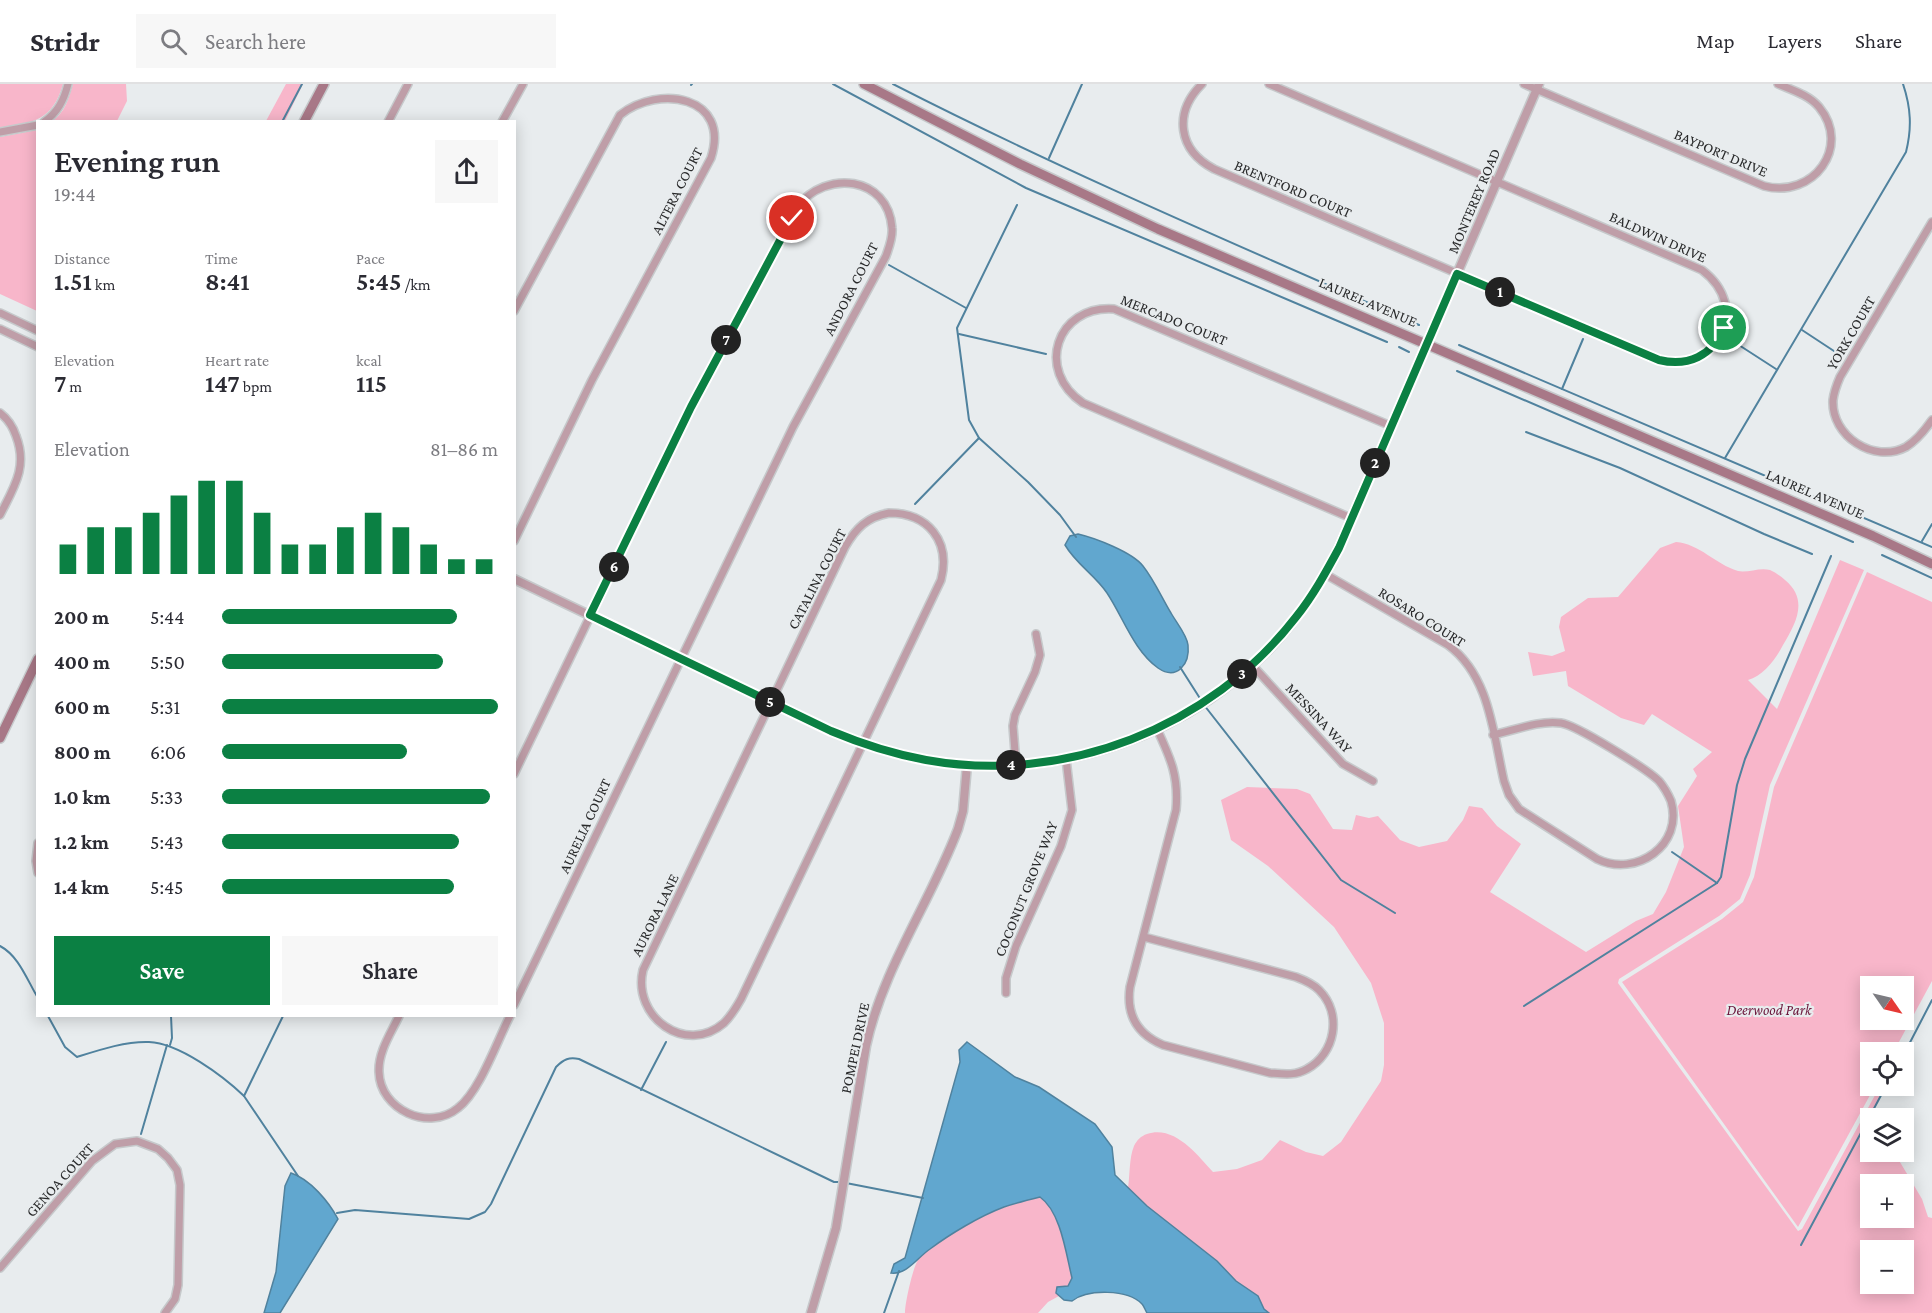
<!DOCTYPE html>
<html lang="en">
<head>
<meta charset="utf-8">
<style>
  :root { --surface:#fff; --page:#f7f7f7; --text:#2b2b33; --muted:#7c7c81; --line:#e1e1e2; --accent:#0b8043 }
  body { margin:0; font-family:"Crimson Pro",serif; background:var(--page); color:var(--text); height:100vh; display:flex; flex-direction:column; font-size:22px; white-space:nowrap }
  * { box-sizing:border-box; margin:0 }
  p { font-size:20px; color:var(--muted) }
  .icon { flex:none; width:33px; height:33px; fill:none; stroke:currentColor; stroke-width:2; stroke-linecap:round; stroke-linejoin:round }
  .map { position:relative; flex:1; overflow:hidden }
  .drawer { position:absolute; left:36px; top:36px; width:480px; height:897px; display:flex; flex-direction:column; background:var(--surface); border-radius:0px; box-shadow:0 3px 15px #0003 }
  .drawer>* { flex:none }
  .needle { width:39px; rotate:124deg }
  .tools { position:absolute; left:1860px; top:892px; display:grid; gap:12px }
  .tools a { display:grid; place-items:center; width:54px; height:54px; border-radius:0px; background:var(--surface); box-shadow:0 3px 15px #0003; font-size:30px }
  .pin { position:absolute; display:grid; place-items:center; width:51px; height:51px; color:#fff; margin:-26px; border:3px solid #fff; border-radius:50%; box-shadow:0 2px 6px #0007 }
  .km { position:absolute; width:30px; height:30px; margin:-15px; border-radius:50%; background:#222; color:#fff; font-size:16px; line-height:30px; text-align:center }
  .round { display:grid; place-items:center; flex:none; width:63px; height:63px; border-radius:0px; background:var(--page) }
  .overview { display:flex; align-items:center; justify-content:space-between; height:102px; padding:0 18px }
  h1 { font-size:33px; font-weight:600; line-height:45px }
  .figures { display:grid; grid-template-columns:repeat(3,1fr); gap:9px; height:102px; padding:6px 18px }
  .figures div { display:grid; align-content:center }
  .figures b { font-size:26px; font-weight:600 }
  .figures small { font-size:16px; font-weight:400 }
  .figures p { font-size:16px }
  .chart { height:168px; padding:12px 18px }
  .chart p { display:flex; justify-content:space-between }
  .chart svg { width:100%; height:108px; margin-top:6px; stroke:var(--accent); stroke-width:6 }
  .cta { display:flex; gap:12px; margin-top:auto; padding:12px 18px }
  .cta a { flex:1; height:69px; border-radius:0px; background:var(--accent); color:#fff; font-size:24px; font-weight:600; line-height:69px; text-align:center }
  .cta a+a { background:var(--page); color:var(--text) }
  ul { padding:0 18px; list-style:none; font-size:20px }
  li { display:grid; grid-template-columns:96px 72px 1fr; align-items:center; height:45px }
  li i { height:15px; border-radius:8px; background:var(--accent) }
  header { display:flex; align-items:center; gap:36px; box-sizing:border-box; height:84px; padding:0 30px; background:var(--surface); border-bottom:2px solid var(--line) }
  header strong { font-size:28px }
  nav { display:flex; gap:33px; margin-inline-start:auto; font-size:21px }
  .search { width:420px; height:54px; background:var(--page); display:flex; align-items:center; gap:15px; box-sizing:border-box; padding:0 21px; border-radius:0px; color:var(--muted); font-size:22px }
  .map>svg:first-child { display:block }
</style>
</head>
<body>
<header>
<strong>Stridr</strong>
<div class="search"><svg class="icon" aria-label="search" viewBox="0 0 24 24"><circle cx="10" cy="10" r="6"/><path d="M15 15l6 6"/></svg>Search here</div>
<nav><a>Map</a><a>Layers</a><a>Share</a></nav>
</header>
<div class="map">
<svg width="1932" height="1229" viewBox="0 0 1932 1229">
  <rect width="100%" height="100%" fill="#e8ecee"/>
  <g fill="#f8b6ca" fill-rule="evenodd">
    <path d="M 0,0 L 63,0 C 53,36 33,39 0,44 Z"/>
    <path d="M 73,0 L 126,0 L 127,17 L 117,37 L 52,37 C 65,29 69,14 73,0 Z"/>
    <path d="M 286,0 L 303,0 L 285,37 L 266,37 Z"/>
    <path d="M 37,46 L 38,46 L 37,227 L 0,210 L 0,53 Z"/>
    <path d="M 1676,458 C 1700,460 1715,480 1738,487 C 1748,489 1760,483 1770,486 C 1775,488 1780,492 1785,496 C 1809,516 1796,539 1783,561 C 1776,575 1763,592 1748,596 L 1777,625 L 1840,476 L 1864,486 L 1770,701 L 1750,791 L 1740,815 L 1719,832 L 1619,895 L 1618,899 L 1798,1147 L 1802,1145 L 1880,1002 L 1886,1002 L 1873,1027 L 1876,1035 L 1870,1035 L 1870,1068 L 1894,1068 L 1922,1115 L 1928,1133 L 1932,1134 L 1932,1229 L 1269,1229 L 1264,1225 L 1258,1212 L 1236,1197 L 1217,1177 L 1147,1122 L 1128,1104 C 1130,1091 1129,1074 1134,1062 C 1137,1056 1141,1052 1147,1050 C 1175,1041 1197,1071 1213,1088 L 1237,1085 L 1262,1076 L 1280,1056 L 1306,1068 L 1323,1072 L 1341,1058 L 1381,997 L 1384,981 L 1384,939 L 1371,899 L 1334,843 L 1268,782 L 1231,756 L 1221,716 L 1247,703 L 1297,705 L 1310,710 L 1333,745 L 1352,746 L 1356,731 L 1369,734 L 1378,732 L 1400,756 L 1419,763 L 1447,757 L 1463,736 L 1469,722 L 1482,724 L 1497,742 L 1521,760 L 1490,808 L 1586,868 L 1636,837 L 1653,830 L 1666,808 L 1684,763 L 1678,722 L 1697,692 L 1693,685 L 1712,668 L 1652,630 L 1644,641 L 1621,634 L 1568,602 L 1566,587 L 1533,592 L 1528,568 L 1552,572 L 1565,567 L 1559,543 L 1561,533 L 1588,514 L 1618,513 L 1660,464 ZM 1870,1101 L 1904,1101 L 1904,1134 L 1870,1134 ZM 1870,1167 L 1904,1167 L 1904,1200 L 1870,1200 Z"/>
    <path d="M 1867,488 L 1932,518 L 1932,897 L 1893,969 L 1870,969 L 1870,1002 L 1875,1002 L 1798,1143 L 1622,898 L 1722,835 L 1743,818 L 1754,793 L 1774,703 ZM 1870,903 L 1904,903 L 1904,936 L 1870,936 Z"/>
    <path d="M 1040,1112 C 1061,1128 1066,1170 1072,1194 L 1068,1202 L 1056,1209 L 1059,1212 L 1048,1218 L 1038,1229 L 905,1229 C 905,1219 913,1183 918,1176 C 930,1160 986,1129 1005,1123 C 1016,1119 1029,1116 1040,1112 Z"/>
  </g>
  <g fill="#61a7cf" stroke="#50829e" stroke-width="1.5">
    <path d="M 1078,450 C 1095,454 1132,468 1143,482 C 1154,496 1162,514 1171,529 C 1176,538 1187,551 1188,561 C 1190,580 1177,597 1158,584 C 1134,567 1123,533 1107,509 C 1095,491 1076,480 1065,461 L 1070,452 Z"/>
    <path d="M 967,958 L 1015,993 L 1039,1003 L 1095,1040 L 1112,1063 L 1115,1091 L 1147,1122 L 1217,1177 L 1236,1197 L 1258,1212 L 1264,1225 L 1269,1229 L 1147,1229 C 1145,1226 1144,1222 1142,1220 C 1128,1205 1087,1205 1072,1217 L 1064,1216 L 1056,1209 L 1057,1203 L 1068,1202 L 1072,1194 C 1066,1170 1061,1128 1040,1113 C 1028,1116 1016,1119 1004,1123 C 980,1132 950,1150 930,1165 C 918,1173 907,1191 891,1189 L 894,1180 L 905,1174 L 960,978 L 959,966 Z"/>
    <path d="M 291,1089 C 310,1095 329,1118 338,1135 L 280,1229 L 264,1229 L 276,1188 L 285,1102 Z"/>
  </g>
  <g fill="none" stroke-linecap="round" stroke-linejoin="round">
    <g stroke="#50829e" stroke-width="2">
      <path d="M 833,0 L 1026,104 L 1387,258"/>
      <path d="M 893,0 C 1065,88 1242,163 1419,241"/>
      <path d="M 691,1 L 692,0"/>
      <path d="M 282,38 L 302,0"/>
      <path d="M 1049,74 L 1082,0"/>
      <path d="M 1017,121 L 957,244 L 969,336 L 979,354 L 1028,398 L 1060,431 L 1076,453"/>
      <path d="M 889,181 L 966,224"/>
      <path d="M 1802,246 L 1840,271"/>
      <path d="M 959,250 L 1046,270"/>
      <path d="M 1728,254 L 1776,285"/>
      <path d="M 1459,261 L 1932,463"/>
      <path d="M 1399,263 L 1409,268"/>
      <path d="M 1457,287 L 1853,458"/>
      <path d="M 1562,305 L 1583,255"/>
      <path d="M 1526,348 L 1620,384 L 1764,450 L 1812,470"/>
      <path d="M 1725,374 L 1906,68 C 1912,44 1911,24 1903,0"/>
      <path d="M 915,420 L 979,354"/>
      <path d="M 1922,457 L 1932,440"/>
      <path d="M 1882,471 L 1932,494"/>
      <path d="M 1180,583 L 1201,616"/>
      <path d="M 1204,621 L 1341,796 L 1395,829"/>
      <path d="M 1672,768 L 1717,799"/>
      <path d="M 0,862 C 19,872 27,896 38,914"/>
      <path d="M 1524,922 L 1717,799 L 1721,793 L 1737,701 L 1745,675 L 1831,472"/>
      <path d="M 48,932 L 65,963 L 77,973 C 99,966 126,957 149,958 C 179,959 223,992 244,1012 L 298,1092"/>
      <path d="M 170,961 L 172,954 L 171,932"/>
      <path d="M 1904,970 L 1932,916"/>
      <path d="M 641,1006 L 666,958"/>
      <path d="M 244,1012 L 283,932"/>
      <path d="M 141,1050 L 167,961"/>
      <path d="M 846,1099 L 923,1114"/>
      <path d="M 337,1129 L 355,1126 L 469,1135 L 485,1128 L 491,1120 L 556,983 C 564,975 569,973 579,975 L 834,1098 L 840,1098"/>
      <path d="M 1801,1161 L 1886,1002"/>
      <path d="M 884,1229 L 899,1187"/>
    </g>
    <defs>
      <g id="minor">
        <path d="M 1202,0 C 1173,29 1178,66 1214,85 L 1659,276 C 1719,290 1752,224 1702,186 L 1269,0"/>
        <path d="M 1524,0 L 1764,102 C 1813,115 1852,63 1819,23 C 1809,11 1792,6 1778,0"/>
        <path d="M 44,38 C 58,28 64,16 68,0"/>
        <path d="M 388,38 L 408,0"/>
        <path d="M 502,38 L 523,0"/>
        <path d="M 0,48 L 38,41"/>
        <path d="M 1932,138 L 1840,293 C 1837,300 1834,308 1833,316 C 1831,352 1874,380 1906,363 C 1917,356 1925,346 1932,336"/>
        <path d="M 514,227 L 620,31 C 659,0 731,12 711,74 L 592,296 L 514,457"/>
        <path d="M 0,229 L 38,247"/>
        <path d="M 0,245 L 38,263"/>
        <path d="M 0,329 C 8,335 13,343 16,352 C 28,383 14,403 0,431"/>
        <path d="M 889,429 C 928,429 951,457 941,496 L 741,915 C 736,924 731,932 724,939 C 686,972 632,933 643,886 L 845,463 C 856,444 867,433 889,429 Z"/>
        <path d="M 1351,434 L 1083,319 C 1035,287 1056,221 1114,225 L 1391,342"/>
        <path d="M 1325,490 L 1448,561 C 1490,592 1493,649 1504,697 L 1509,711 L 1519,725 L 1597,775 C 1636,794 1684,761 1671,717 C 1668,710 1664,703 1659,697 C 1647,685 1576,641 1561,639 C 1539,636 1515,646 1493,651"/>
        <path d="M 1252,581 L 1343,680 L 1373,697"/>
        <path d="M 1016,681 L 1013,642 L 1015,631 L 1035,588 L 1040,571 L 1036,550"/>
        <path d="M 514,690 L 691,323 L 797,123 C 826,85 888,92 892,144 C 893,154 889,163 886,172 L 793,343 L 514,921"/>
        <path d="M 38,759 L 36,777 L 38,789"/>
        <path d="M 1144,853 L 1296,893 C 1304,896 1313,900 1319,906 C 1343,930 1335,970 1307,985 C 1295,992 1283,990 1270,989 L 1163,961 C 1137,950 1126,931 1130,903 L 1176,726 C 1179,693 1171,675 1157,645"/>
        <path d="M 1006,909 L 1006,894 L 1016,862 L 1061,762 L 1072,726 L 1066,675"/>
        <path d="M 399,932 C 391,949 378,968 379,988 C 380,1026 429,1048 458,1024 C 480,1007 497,957 510,932"/>
        <path d="M 0,1184 L 92,1077 L 115,1060 L 137,1057 L 158,1065 L 168,1074 L 177,1086 L 180,1101 L 178,1201 L 175,1215 L 165,1229"/>
      </g>
      <g id="tertiary">
        <path d="M 514,495 L 831,647 C 862,660 893,670 926,676 C 1055,700 1196,651 1282,551 C 1305,524 1323,495 1339,463 L 1539,0"/>
        <path d="M 811,1229 L 836,1144 L 866,962 C 883,884 930,819 958,745 L 963,727 L 967,681"/>
      </g>
      <g id="secondary">
        <path d="M 864,0 L 1020,80 L 1158,145 L 1873,452 L 1932,480"/>
        <path d="M 304,38 L 324,0"/>
        <path d="M 0,654 L 38,575"/>
      </g>
    </defs>
    <use href="#minor" stroke="#c6c9cb" stroke-width="10"/>
    <use href="#tertiary" stroke="#c6c9cb" stroke-width="11"/>
    <use href="#secondary" stroke="#c6c9cb" stroke-width="12"/>
    <use href="#minor" stroke="#bf9ea8" stroke-width="7"/>
    <use href="#tertiary" stroke="#bf9ea8" stroke-width="8"/>
    <use href="#secondary" stroke="#a87887" stroke-width="9"/>
  </g>
  <g fill="none" stroke-linecap="round" stroke-linejoin="round">
    <defs>
      <path id="route" d="M 792,134 L 691,323 L 590,531 L 831,647 C 862,660 893,670 926,676 C 1065,701 1210,644 1296,533 C 1313,512 1326,488 1339,464 L 1457,190 L 1659,276 C 1688,283 1712,272 1724,244"/>
    </defs>
    <use href="#route" stroke="#fff" stroke-width="12"/>
    <use href="#route" stroke="#0b8043" stroke-width="8"/>
  </g>
  <g text-anchor="middle" stroke-width="4.5" stroke-linejoin="round" paint-order="stroke">
    <g font-size="15" fill="#292a2b" stroke="#e8ecee">
      <text transform="translate(1721 69) rotate(23)" y="5">BAYPORT DRIVE</text>
      <text transform="translate(1293 105) rotate(23)" y="5">BRENTFORD COURT</text>
      <text transform="translate(677 107) rotate(-63)" y="5">ALTERA COURT</text>
      <text transform="translate(1474 117) rotate(-67)" y="5">MONTEREY ROAD</text>
      <text transform="translate(1658 153) rotate(24)" y="5">BALDWIN DRIVE</text>
      <text transform="translate(851 205) rotate(-63)" y="5">ANDORA COURT</text>
      <text transform="translate(1368 218) rotate(23)" y="5">LAUREL AVENUE</text>
      <text transform="translate(1174 236) rotate(22)" y="5">MERCADO COURT</text>
      <text transform="translate(1851 249) rotate(-60)" y="5">YORK COURT</text>
      <text transform="translate(1815 410) rotate(23)" y="5">LAUREL AVENUE</text>
      <text transform="translate(817 495) rotate(-63)" y="5">CATALINA COURT</text>
      <text transform="translate(1422 533) rotate(32)" y="5">ROSARO COURT</text>
      <text transform="translate(1319 634) rotate(47)" y="5">MESSINA WAY</text>
      <text transform="translate(585 742) rotate(-65)" y="5">AURELIA COURT</text>
      <text transform="translate(1026 805) rotate(-68)" y="5">COCONUT GROVE WAY</text>
      <text transform="translate(655 831) rotate(-64)" y="5">AURORA LANE</text>
      <text transform="translate(855 964) rotate(-78)" y="5">POMPEI DRIVE</text>
      <text transform="translate(60 1096) rotate(-48)" y="5">GENOA COURT</text>
    </g>
    <g font-size="15" font-style="italic" fill="#6c173c" stroke="#e8ecee">
      <text x="1769" y="931">Deerwood Park</text>
    </g>
  </g>
</svg>
<div class="tools">
<a><svg class="needle" viewBox="-14 -14 28 28"><path d="M0-13l5 13h-10z" fill="#e53935"/><path d="M0 13l5-13h-10z" fill="#7c7c81"/></svg></a>
<a><svg class="icon" aria-label="locate" viewBox="0 0 24 24"><circle cx="12" cy="12" r="6"/><path d="M12 2v4M12 18v4M2 12h4M18 12h4"/></svg></a>
<a><svg class="icon" aria-label="layers" viewBox="0 0 24 24"><path d="M12 4l9 5-9 5-9-5zM3 14l9 5 9-5"/></svg></a>
<a>+</a>
<a>−</a>
</div>
<div class="pin" style="left:1724px;top:244px;background:#1e9e55"><svg class="icon" aria-label="arrive" viewBox="0 0 24 24"><path d="M6 21V4h12l-3 4 3 4H6"/></svg></div>
<div class="pin" style="left:792px;top:134px;background:#d93025"><svg class="icon" aria-label="check" viewBox="0 0 24 24"><path d="M5 12l5 5 9-10"/></svg></div>
<b class="km" style="left:1500px;top:208px">1</b>
<b class="km" style="left:1375px;top:379px">2</b>
<b class="km" style="left:1242px;top:590px">3</b>
<b class="km" style="left:1011px;top:681px">4</b>
<b class="km" style="left:770px;top:618px">5</b>
<b class="km" style="left:614px;top:483px">6</b>
<b class="km" style="left:726px;top:256px">7</b>
<section class="drawer">
<div class="overview"><div><h1>Evening run</h1><p>19:44</p></div><a class="round"><svg class="icon" aria-label="share" viewBox="0 0 24 24"><path d="M12 15V3M7 8l5-5 5 5M5 13v7h14v-7"/></svg></a></div>
<div class="figures">
<div><p>Distance</p><b>1.51<small> km</small></b></div>
<div><p>Time</p><b>8:41</b></div>
<div><p>Pace</p><b>5:45<small> /km</small></b></div>
</div>
<div class="figures">
<div><p>Elevation</p><b>7<small> m</small></b></div>
<div><p>Heart rate</p><b>147<small> bpm</small></b></div>
<div><p>kcal</p><b>115</b></div>
</div>
<div class="chart"><p><span>Elevation</span>81–86 m</p>
<svg viewBox="0 0 160 44" preserveAspectRatio="none"><path d="M5 44V32M15 44V25M25 44V25M35 44V19M45 44V12M55 44V6M65 44V6M75 44V19M85 44V32M95 44V32M105 44V25M115 44V19M125 44V25M135 44V32M145 44V38M155 44V38"/></svg>
</div>
<ul>
<li><b>200 m</b>5:44<i style="width:85%"></i></li>
<li><b>400 m</b>5:50<i style="width:80%"></i></li>
<li><b>600 m</b>5:31<i style="width:100%"></i></li>
<li><b>800 m</b>6:06<i style="width:67%"></i></li>
<li><b>1.0 km</b>5:33<i style="width:97%"></i></li>
<li><b>1.2 km</b>5:43<i style="width:86%"></i></li>
<li><b>1.4 km</b>5:45<i style="width:84%"></i></li>
</ul>
<div class="cta"><a>Save</a><a>Share</a></div>
</section>
</div>
</body>
</html>
